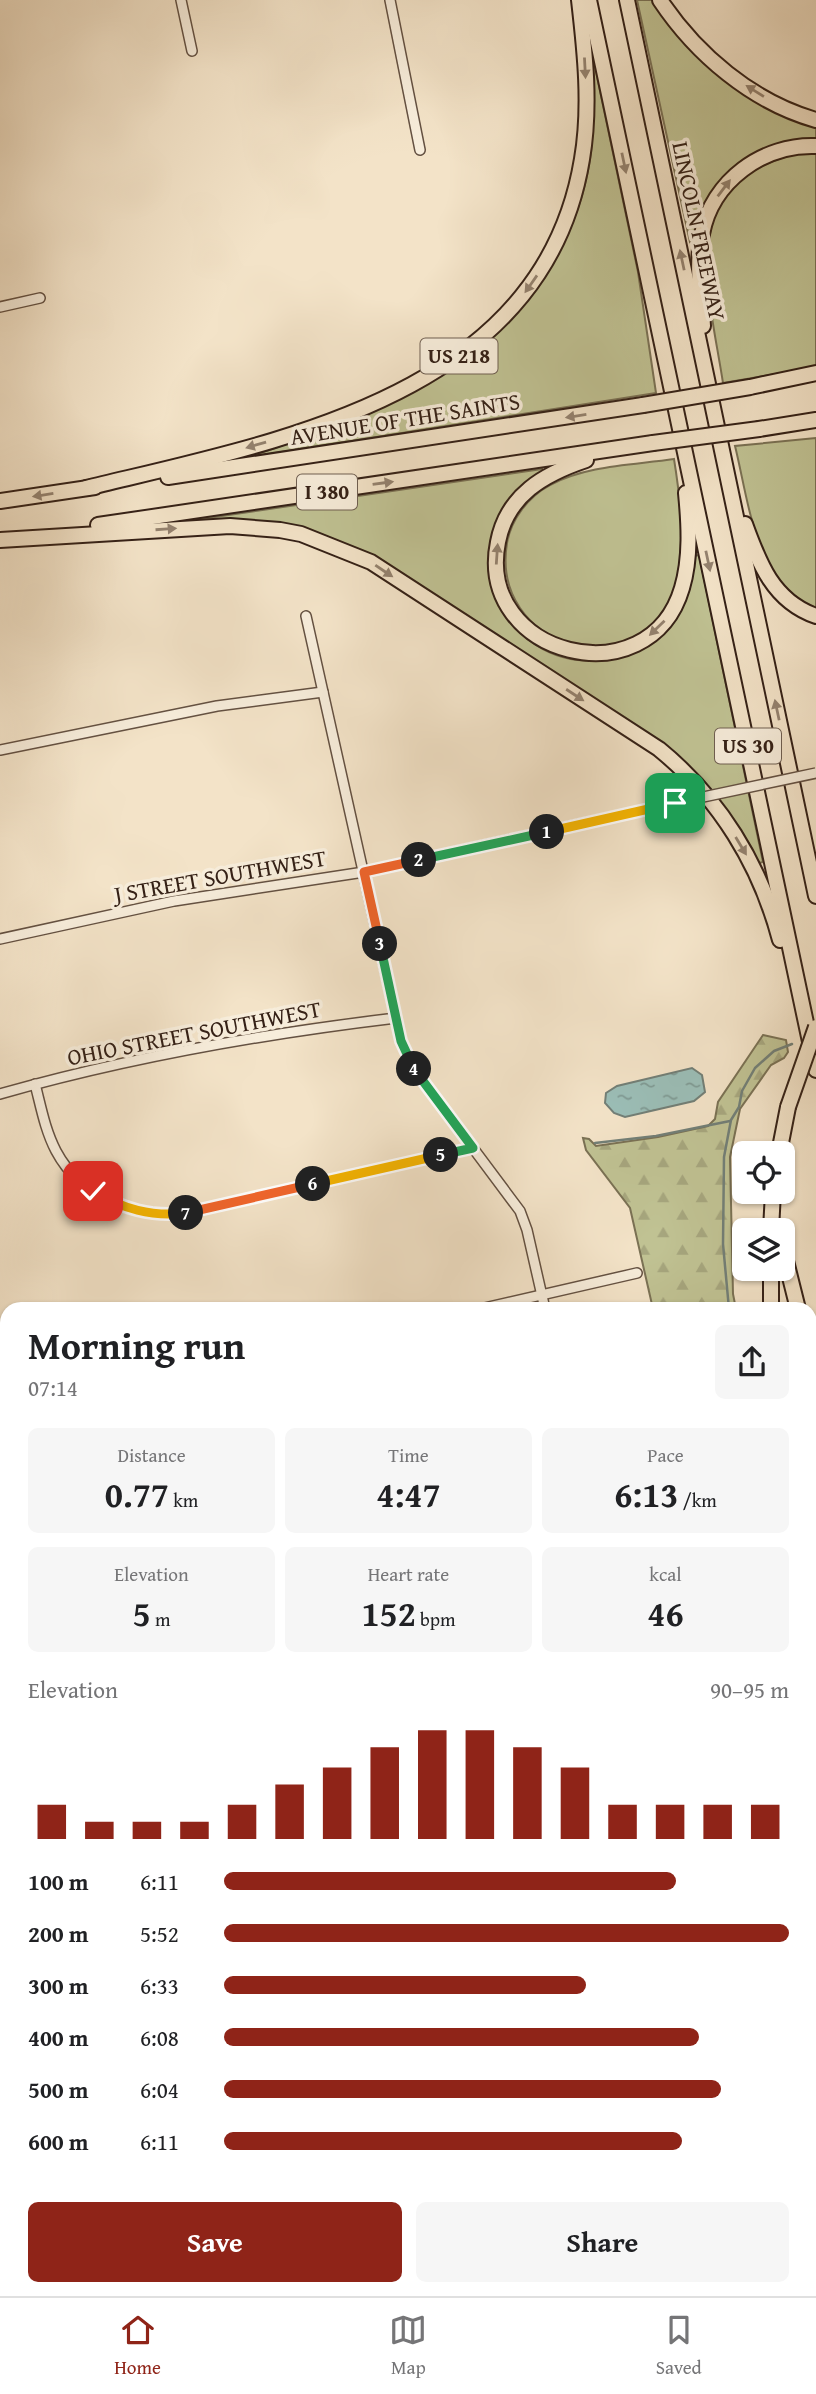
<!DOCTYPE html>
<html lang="en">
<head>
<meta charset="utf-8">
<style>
  :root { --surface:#fff; --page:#f6f6f6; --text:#202124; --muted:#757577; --line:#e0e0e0; --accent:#8f2418 }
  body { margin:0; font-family:"Gentium Book Plus",serif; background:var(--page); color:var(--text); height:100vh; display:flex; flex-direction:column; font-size:26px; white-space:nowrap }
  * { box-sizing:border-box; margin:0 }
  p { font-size:23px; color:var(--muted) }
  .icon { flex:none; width:38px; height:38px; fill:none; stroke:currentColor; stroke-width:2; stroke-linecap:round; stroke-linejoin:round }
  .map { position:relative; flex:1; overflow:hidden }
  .panel { position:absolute; left:0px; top:1302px; width:817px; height:994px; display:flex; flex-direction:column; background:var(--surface); border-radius:21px 21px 0 0; box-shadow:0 2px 5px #0004 }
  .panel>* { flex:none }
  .controls { position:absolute; left:732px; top:1141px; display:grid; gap:14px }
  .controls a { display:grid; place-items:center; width:63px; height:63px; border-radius:10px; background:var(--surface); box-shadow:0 2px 5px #0004; font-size:35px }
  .pin { position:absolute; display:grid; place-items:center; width:60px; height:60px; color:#fff; margin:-30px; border-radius:14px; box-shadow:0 4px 10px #0006 }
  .km { position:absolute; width:35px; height:35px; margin:-18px; border-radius:50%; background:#222; color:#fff; font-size:19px; line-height:35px; text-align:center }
  .round { display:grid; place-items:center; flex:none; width:74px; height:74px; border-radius:10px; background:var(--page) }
  .overview { display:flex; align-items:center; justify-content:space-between; height:119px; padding:0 28px }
  h1 { font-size:38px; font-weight:800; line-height:52px }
  .figures { display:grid; grid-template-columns:repeat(3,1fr); gap:10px; height:119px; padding:7px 28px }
  .figures div { display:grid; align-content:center; border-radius:10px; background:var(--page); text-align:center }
  .figures b { font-size:35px; font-weight:800 }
  .figures small { font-size:19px; font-weight:400 }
  .figures p { font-size:19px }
  .chart { height:196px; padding:14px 28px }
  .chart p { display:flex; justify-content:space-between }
  .chart svg { width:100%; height:126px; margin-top:7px; stroke:var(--accent); stroke-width:6 }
  .button { display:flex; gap:14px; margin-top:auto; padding:14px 28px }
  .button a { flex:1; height:80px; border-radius:10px; background:var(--accent); color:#fff; font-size:28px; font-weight:800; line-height:80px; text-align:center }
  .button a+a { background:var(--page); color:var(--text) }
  ul { padding:0 28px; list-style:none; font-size:23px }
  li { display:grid; grid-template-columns:112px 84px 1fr; align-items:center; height:52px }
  li i { height:18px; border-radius:9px; background:var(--accent) }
  .menu { display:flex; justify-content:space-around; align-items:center; height:98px; border-top:2px solid var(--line); background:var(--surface); font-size:19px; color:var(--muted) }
  .menu a { display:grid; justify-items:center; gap:4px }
  .menu .selected { color:var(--accent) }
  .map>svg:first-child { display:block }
</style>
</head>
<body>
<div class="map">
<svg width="816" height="2296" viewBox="0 0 816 2296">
  <defs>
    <pattern id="forest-firs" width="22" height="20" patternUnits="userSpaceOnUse" patternTransform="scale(1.75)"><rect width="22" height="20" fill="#c0c293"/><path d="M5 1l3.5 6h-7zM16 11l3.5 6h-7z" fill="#a6a67e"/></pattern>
    <pattern id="water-ripples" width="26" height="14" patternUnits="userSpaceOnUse" patternTransform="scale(1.75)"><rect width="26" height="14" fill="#9bbeb7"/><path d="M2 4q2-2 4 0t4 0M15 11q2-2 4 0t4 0" fill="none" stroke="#7f9a94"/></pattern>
  </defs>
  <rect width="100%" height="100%" fill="#f3e3c8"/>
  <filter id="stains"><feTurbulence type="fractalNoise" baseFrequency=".00286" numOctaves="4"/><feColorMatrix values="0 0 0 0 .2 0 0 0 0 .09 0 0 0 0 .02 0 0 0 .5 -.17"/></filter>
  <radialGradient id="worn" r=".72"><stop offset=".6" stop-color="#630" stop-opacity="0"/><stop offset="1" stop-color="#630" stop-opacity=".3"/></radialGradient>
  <g fill="#c0c293" stroke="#7a7154" stroke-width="2">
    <path d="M 637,0 L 653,0 L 662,15 L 690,49 L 800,121 L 816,127 L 816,141 C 781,145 738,150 719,185 C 709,202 702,222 694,240 L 690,242 Z"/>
    <path d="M 595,67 L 638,272 L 656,393 L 250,457 C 297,440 345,425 390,403 C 493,354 575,270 591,153 C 594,124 593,96 591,68 Z"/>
    <path d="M 796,154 L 816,154 L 816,367 L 723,383 C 709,291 673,184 796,154 Z"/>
    <path d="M 816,438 L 816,608 C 755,585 749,502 735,446 Z"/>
    <path d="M 674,459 C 680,496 688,561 673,596 C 632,687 490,647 507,543 C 511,519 529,496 550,485 C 587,465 634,465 674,459 Z"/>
    <path d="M 542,469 L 542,472 C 522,484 513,500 502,520 C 490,542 488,563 495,587 C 521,682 647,685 686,598 C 692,585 693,570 694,556 L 699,555 L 763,862 L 759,863 C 738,818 707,785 671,751 L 363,553 L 201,522 L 201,519 Z"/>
    <path d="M 810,1348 L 816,1358 L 816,1833 L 810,1835 Z"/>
    <path d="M 7,1534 L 7,1784 L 0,1785 L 0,1536 Z"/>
    <path d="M 816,1877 L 816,2004 L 810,1988 L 810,1879 Z"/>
  </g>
  <path fill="url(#forest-firs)" stroke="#7a7154" stroke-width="2" d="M 763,1035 L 786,1040 L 788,1052 L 784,1058 L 771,1065 L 740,1109 L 730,1157 L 733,1294 L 736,1309 L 653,1309 L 630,1208 L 586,1150 L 583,1138 L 589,1139 L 596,1146 L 658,1137 L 708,1126 L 715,1119 L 718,1102 Z"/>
  <path fill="url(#water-ripples)" stroke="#727f77" stroke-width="2" d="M 692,1068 L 702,1075 L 705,1092 L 694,1101 L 625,1117 L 614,1113 L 605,1103 L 606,1093 L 617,1086 Z"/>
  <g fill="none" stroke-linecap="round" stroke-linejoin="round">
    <g stroke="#727f77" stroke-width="2.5">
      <path d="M 595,1143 L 656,1136 L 730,1121"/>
      <path d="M 729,1309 L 723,1244 L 724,1157 L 731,1120 L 739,1107 L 742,1091 L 755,1068 L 774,1051 L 792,1044"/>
      <path d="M 810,2073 L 816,2078"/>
      <path d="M 810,2193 L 816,2184"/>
      <path d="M 685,2289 L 687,2289"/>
      <path d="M 666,2296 L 666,2289"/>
    </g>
    <defs>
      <g id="minor">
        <path d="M 181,0 L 192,51"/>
        <path d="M 390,0 L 420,150"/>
        <path d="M 0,307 L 40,298"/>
        <path d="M 306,616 L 401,1041 L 414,1069 L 520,1211 L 527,1230 L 545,1309"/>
        <path d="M 0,750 L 217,706 L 323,692"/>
        <path d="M 0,939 L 174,901 L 364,872 L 675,803"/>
        <path d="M 35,1084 C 41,1107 45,1130 56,1151 C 81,1198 135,1218 185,1213 L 473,1148"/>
        <path d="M 0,1094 C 130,1057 262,1034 396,1018"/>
        <path d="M 480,1309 L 637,1273"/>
        <path d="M 0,1391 L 6,1417"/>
        <path d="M 810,2105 L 816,2110"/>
        <path d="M 244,2296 L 246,2289"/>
      </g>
      <g id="major">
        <path d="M 810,1859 L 816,1857"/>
        <path d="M 0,2047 L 7,2046"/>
        <path d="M 0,2063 L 7,2061"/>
      </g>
      <g id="highway">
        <path d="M 589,0 L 816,1070"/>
        <path d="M 627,0 L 816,896"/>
        <path d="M 660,0 C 696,54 752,102 816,120"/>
        <path d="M 703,326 C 701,296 696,264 702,234 C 712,181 763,144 816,146"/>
        <path d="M 750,387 L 816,373"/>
        <path d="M 759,429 L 816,420"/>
        <path d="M 586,460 C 544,474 507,495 498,542 C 475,656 649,700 682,588 C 691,558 689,524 686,493"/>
        <path d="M 168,477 L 643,405"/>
        <path d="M 86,488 C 280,441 543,396 582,159 C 591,107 585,52 579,0"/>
        <path d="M 0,501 L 95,487"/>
        <path d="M 745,524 C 759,563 773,601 816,616"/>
        <path d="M 98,525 L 653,443"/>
        <path d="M 0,540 L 230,526 L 280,530 L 301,534 L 371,562 L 659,749 C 719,798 760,864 780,940"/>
        <path d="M 779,1153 L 788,1107"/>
        <path d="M 771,1230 L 773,1192"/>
        <path d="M 782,1245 L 798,1309"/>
        <path d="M 771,1309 L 771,1269"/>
        <path d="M 810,1333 L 816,1344"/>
        <path d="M 810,2016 L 816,2026"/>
        <path d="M 810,2038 L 816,2048"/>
      </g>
    </defs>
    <use href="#minor" stroke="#645142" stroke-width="12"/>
    <use href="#major" stroke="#342016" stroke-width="16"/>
    <use href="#highway" stroke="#342016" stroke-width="18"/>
    <use href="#minor" stroke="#f7eddb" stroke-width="9"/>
    <use href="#major" stroke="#f3e3c8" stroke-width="12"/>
    <use href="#highway" stroke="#f3e3c8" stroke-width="14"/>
    <defs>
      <path id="minor-bridge" d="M 675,803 L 816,773"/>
      <g id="highway-bridge">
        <path d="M 643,405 L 750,387"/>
        <path d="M 653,443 L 759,429"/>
        <path d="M 788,1107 L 816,1027"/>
      </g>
    </defs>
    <use href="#minor-bridge" stroke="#645142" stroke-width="12" stroke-linecap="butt"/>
    <use href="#highway-bridge" stroke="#342016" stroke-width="18" stroke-linecap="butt"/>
    <use href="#minor-bridge" stroke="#f7eddb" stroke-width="9"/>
    <use href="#highway-bridge" stroke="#f3e3c8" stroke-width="14"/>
  </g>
  <defs><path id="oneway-solid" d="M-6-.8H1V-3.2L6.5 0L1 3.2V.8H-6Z" transform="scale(1.75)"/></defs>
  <g fill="#94826f">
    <use href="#oneway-solid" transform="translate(585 68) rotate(87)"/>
    <use href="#oneway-solid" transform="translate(755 91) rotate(-148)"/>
    <use href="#oneway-solid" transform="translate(624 163) rotate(78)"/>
    <use href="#oneway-solid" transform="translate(724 188) rotate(-53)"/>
    <use href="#oneway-solid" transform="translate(682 260) rotate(-102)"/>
    <use href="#oneway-solid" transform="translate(531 284) rotate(125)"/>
    <use href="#oneway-solid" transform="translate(576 416) rotate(171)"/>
    <use href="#oneway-solid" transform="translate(256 445) rotate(164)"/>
    <use href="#oneway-solid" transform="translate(383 483) rotate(-8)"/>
    <use href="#oneway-solid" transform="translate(43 495) rotate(171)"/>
    <use href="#oneway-solid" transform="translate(166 529) rotate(-4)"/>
    <use href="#oneway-solid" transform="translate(497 554) rotate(-86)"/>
    <use href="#oneway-solid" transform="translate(708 561) rotate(78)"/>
    <use href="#oneway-solid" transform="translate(384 571) rotate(34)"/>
    <use href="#oneway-solid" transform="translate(657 628) rotate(136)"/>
    <use href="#oneway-solid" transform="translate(575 695) rotate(33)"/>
    <use href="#oneway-solid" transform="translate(777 710) rotate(-102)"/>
    <use href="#oneway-solid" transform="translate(741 846) rotate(59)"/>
  </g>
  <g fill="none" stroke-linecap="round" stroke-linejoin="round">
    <defs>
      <path id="split-1" d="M 547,832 L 675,803"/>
      <path id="split-2" d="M 419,860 L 547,832"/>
      <path id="split-3" d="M 380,944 L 364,872 L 419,860"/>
      <path id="split-4" d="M 380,944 L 401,1041 L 414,1069"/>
      <path id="split-5" d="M 414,1069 L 473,1148 L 441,1155"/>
      <path id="split-6" d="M 313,1184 L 441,1155"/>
      <path id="split-7" d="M 186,1213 L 313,1184"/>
      <path id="split-8" d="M 93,1191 C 123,1209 151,1217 186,1213"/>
    </defs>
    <use href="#split-1" stroke="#fff" stroke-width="14"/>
    <use href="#split-2" stroke="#fff" stroke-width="14"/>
    <use href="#split-3" stroke="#fff" stroke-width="14"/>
    <use href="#split-4" stroke="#fff" stroke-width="14"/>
    <use href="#split-5" stroke="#fff" stroke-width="14"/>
    <use href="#split-6" stroke="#fff" stroke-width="14"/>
    <use href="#split-7" stroke="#fff" stroke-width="14"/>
    <use href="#split-8" stroke="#fff" stroke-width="14"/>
    <use href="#split-1" stroke="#f5b400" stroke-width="9"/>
    <use href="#split-2" stroke="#22a559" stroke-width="9"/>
    <use href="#split-3" stroke="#f0652b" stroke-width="9"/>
    <use href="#split-4" stroke="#22a559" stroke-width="9"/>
    <use href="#split-5" stroke="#22a559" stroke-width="9"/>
    <use href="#split-6" stroke="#f5b400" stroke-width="9"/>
    <use href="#split-7" stroke="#f0652b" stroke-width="9"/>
    <use href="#split-8" stroke="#f5b400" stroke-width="9"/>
  </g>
  <g text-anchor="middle" stroke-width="7" stroke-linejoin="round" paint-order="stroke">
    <g fill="#f7eddb" stroke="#6e5e51" stroke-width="2">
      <rect x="420.5" y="338.5" width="77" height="35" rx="5"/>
      <rect x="297" y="474.5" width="60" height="35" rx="5"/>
      <rect x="715" y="728.5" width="66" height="35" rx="5"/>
    </g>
    <g font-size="21" font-weight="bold" fill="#342016">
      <text x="459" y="363">US 218</text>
      <text x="327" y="499">I 380</text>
      <text x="748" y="753">US 30</text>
    </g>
    <g font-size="23" fill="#342016" stroke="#f7eddb">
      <text transform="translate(699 231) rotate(78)" y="8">LINCOLN FREEWAY</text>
      <text transform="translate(405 419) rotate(-9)" y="8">AVENUE OF THE SAINTS</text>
      <text transform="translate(220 876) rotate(-10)" y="8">J STREET SOUTHWEST</text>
      <text transform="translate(194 1033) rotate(-11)" y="8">OHIO STREET SOUTHWEST</text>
    </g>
  </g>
  <rect width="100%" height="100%" filter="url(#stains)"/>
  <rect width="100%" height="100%" fill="url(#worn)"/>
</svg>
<div class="controls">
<a><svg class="icon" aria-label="locate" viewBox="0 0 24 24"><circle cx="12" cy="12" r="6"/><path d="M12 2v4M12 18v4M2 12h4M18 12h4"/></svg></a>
<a><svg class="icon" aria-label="layers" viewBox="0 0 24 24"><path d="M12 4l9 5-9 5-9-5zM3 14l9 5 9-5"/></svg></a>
</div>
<div class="pin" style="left:675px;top:803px;background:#1e9e55"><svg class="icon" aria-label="arrive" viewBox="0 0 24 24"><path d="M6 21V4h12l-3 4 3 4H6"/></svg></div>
<div class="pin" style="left:93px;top:1191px;background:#d93025"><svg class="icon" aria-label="check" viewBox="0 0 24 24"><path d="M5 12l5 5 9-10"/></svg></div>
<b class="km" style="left:547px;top:832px">1</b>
<b class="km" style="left:419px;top:860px">2</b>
<b class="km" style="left:380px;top:944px">3</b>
<b class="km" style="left:414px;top:1069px">4</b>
<b class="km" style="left:441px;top:1155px">5</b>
<b class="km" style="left:313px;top:1184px">6</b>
<b class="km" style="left:186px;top:1213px">7</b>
<section class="panel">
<div class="overview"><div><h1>Morning run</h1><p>07:14</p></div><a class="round"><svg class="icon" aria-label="share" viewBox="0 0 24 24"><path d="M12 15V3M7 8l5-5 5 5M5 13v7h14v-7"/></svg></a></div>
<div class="figures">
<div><p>Distance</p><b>0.77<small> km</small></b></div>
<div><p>Time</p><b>4:47</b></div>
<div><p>Pace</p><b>6:13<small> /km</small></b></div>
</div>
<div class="figures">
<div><p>Elevation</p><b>5<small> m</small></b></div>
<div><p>Heart rate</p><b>152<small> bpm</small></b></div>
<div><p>kcal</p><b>46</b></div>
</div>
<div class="chart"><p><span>Elevation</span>90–95 m</p>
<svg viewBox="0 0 160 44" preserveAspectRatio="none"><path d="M5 44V32M15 44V38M25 44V38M35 44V38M45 44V32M55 44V25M65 44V19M75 44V12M85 44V6M95 44V6M105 44V12M115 44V19M125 44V32M135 44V32M145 44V32M155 44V32"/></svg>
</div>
<ul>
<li><b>100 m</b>6:11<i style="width:80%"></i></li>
<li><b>200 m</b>5:52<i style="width:100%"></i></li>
<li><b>300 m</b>6:33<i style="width:64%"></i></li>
<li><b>400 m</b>6:08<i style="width:84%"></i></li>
<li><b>500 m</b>6:04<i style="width:88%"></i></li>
<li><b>600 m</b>6:11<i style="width:81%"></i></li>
</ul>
<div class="button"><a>Save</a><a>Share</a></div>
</section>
</div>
<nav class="menu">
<a class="selected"><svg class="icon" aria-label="home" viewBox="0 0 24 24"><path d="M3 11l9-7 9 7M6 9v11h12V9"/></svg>Home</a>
<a><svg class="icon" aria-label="map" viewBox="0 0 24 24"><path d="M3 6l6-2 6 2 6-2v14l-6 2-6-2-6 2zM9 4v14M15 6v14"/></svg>Map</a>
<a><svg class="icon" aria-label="saved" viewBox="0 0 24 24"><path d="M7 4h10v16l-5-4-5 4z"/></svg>Saved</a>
</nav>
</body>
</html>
